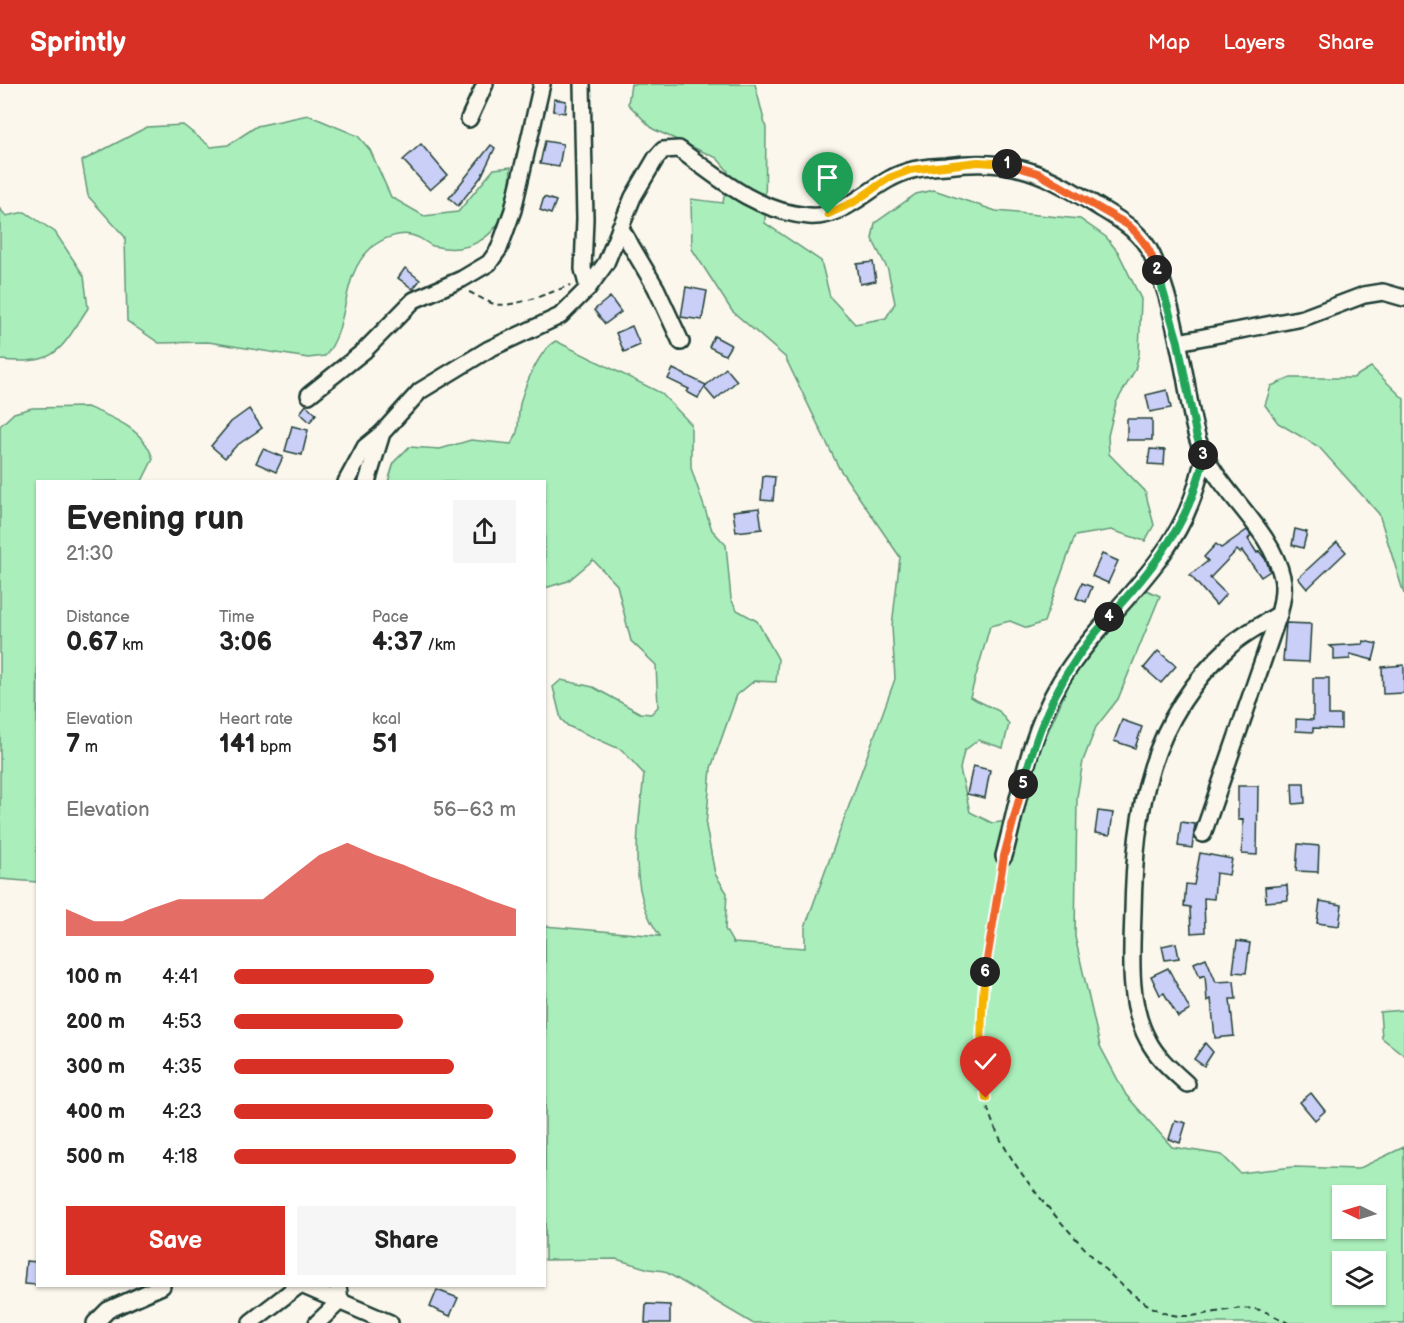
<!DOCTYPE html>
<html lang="en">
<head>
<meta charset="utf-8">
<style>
  :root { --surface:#fff; --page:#f6f6f6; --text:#222; --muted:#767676; --accent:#d93025 }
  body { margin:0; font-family:"Balsamiq Sans",sans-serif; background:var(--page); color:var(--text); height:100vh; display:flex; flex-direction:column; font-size:22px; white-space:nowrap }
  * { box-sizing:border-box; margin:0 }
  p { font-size:20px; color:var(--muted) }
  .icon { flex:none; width:33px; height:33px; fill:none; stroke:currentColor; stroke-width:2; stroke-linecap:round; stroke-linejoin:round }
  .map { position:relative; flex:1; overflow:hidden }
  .drawer { position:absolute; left:36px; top:396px; width:510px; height:807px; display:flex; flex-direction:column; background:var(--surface); border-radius:0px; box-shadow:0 2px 4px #0004 }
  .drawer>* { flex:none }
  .needle { width:39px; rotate:275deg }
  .controls { position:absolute; left:1332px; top:1101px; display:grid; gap:12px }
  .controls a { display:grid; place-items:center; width:54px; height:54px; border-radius:0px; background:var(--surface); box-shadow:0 2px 4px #0004; font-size:30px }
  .pin { position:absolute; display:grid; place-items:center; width:51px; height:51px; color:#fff; margin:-62px -26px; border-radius:50% 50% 50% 0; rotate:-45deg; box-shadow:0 0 6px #0007 }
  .pin .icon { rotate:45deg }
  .km { position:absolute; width:30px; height:30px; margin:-15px; border-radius:50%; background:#222; color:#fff; font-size:16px; line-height:30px; text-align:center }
  .round { display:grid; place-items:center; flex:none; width:63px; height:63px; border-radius:0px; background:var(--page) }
  .headline { display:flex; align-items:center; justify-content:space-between; height:102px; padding:0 30px }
  h1 { font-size:33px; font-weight:700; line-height:45px }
  .metrics { display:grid; grid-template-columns:repeat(3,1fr); gap:9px; height:102px; padding:6px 30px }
  .metrics div { display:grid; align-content:center }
  .metrics b { font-size:26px; font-weight:700 }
  .metrics small { font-size:16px; font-weight:400 }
  .metrics p { font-size:16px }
  .chart { height:168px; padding:12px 30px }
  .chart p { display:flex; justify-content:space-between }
  .chart svg { width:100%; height:108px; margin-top:6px; fill:var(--accent); opacity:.7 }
  .action { display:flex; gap:12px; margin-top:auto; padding:12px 30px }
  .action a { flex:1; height:69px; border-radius:0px; background:var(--accent); color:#fff; font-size:24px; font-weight:700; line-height:69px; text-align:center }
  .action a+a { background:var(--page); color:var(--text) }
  ul { padding:0 30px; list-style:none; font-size:20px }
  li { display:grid; grid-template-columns:96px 72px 1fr; align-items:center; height:45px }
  li i { height:15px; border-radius:8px; background:var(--accent) }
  header { display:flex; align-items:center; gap:36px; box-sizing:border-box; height:84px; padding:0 30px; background:var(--accent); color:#fff }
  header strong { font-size:28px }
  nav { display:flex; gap:33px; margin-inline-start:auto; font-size:21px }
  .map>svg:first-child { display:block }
</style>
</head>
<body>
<header>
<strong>Sprintly</strong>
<nav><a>Map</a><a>Layers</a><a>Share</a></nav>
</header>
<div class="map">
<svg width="1404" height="1239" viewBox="0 0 1404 1239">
  <rect width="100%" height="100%" fill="#fbf7ec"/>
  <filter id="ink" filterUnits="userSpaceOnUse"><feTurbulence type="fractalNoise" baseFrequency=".0167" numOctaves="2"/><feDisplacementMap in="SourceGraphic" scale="12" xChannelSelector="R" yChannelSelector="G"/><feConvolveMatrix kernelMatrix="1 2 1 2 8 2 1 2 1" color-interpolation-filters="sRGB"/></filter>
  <g filter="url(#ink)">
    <g fill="#aaefbb" stroke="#649678" stroke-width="1.5" fill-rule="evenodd">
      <path d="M 631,0 L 755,0 L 766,44 L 765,139 L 821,177 L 830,213 L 855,240 L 886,234 L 895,219 L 888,186 L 872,155 L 875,139 L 916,110 L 934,106 L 996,127 L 1080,135 L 1106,153 L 1118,168 L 1141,215 L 1139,270 L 1135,286 L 1116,319 L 1108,352 L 1109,370 L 1145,407 L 1154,441 L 1145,457 L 1111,446 L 1075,452 L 1044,538 L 1027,544 L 1010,537 L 990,542 L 970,613 L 999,627 L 1009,640 L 1003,664 L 978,656 L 964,667 L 960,685 L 970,728 L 992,739 L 1009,737 L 1079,577 L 1146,506 L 1160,512 L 1118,615 L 1096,643 L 1083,677 L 1077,713 L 1075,853 L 1100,962 L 1126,1011 L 1172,1063 L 1222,1071 L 1240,1089 L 1293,1083 L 1358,1085 L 1404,1063 L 1404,1239 L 752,1239 L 664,1187 L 649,1185 L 616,1175 L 545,1176 L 545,842 L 660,852 C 625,805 639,743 644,690 L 622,666 L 568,642 L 561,635 L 553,603 L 561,596 L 593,603 L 640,629 L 651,630 L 658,623 L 656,581 L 631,557 L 617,501 L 593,476 L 568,497 L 545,504 L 544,398 L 388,398 L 394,378 L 409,363 L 440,365 L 471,356 L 511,360 C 521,348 517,335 520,320 C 524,303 540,264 556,257 L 661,309 L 691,340 L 691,384 L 712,446 L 726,461 L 731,515 L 737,526 L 757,537 L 778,575 L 776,598 L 754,597 L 737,611 L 711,684 L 706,742 L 715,790 L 727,809 L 725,845 L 733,859 L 805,864 L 805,843 L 895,595 L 892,542 L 900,473 L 839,384 L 785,273 L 732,227 L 692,165 L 691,115 L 723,119 L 728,87 L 717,74 L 653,45 L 628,20 ZM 1342,1112 L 1376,1112 L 1376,1144 L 1342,1144 ZM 1342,1178 L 1376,1178 L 1376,1210 L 1342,1210 Z"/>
      <path d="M 308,31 L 358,52 L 370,66 L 391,113 L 424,132 L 458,128 L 494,85 L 511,83 C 510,94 511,109 507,120 C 497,154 468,171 433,162 C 427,160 423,155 417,153 C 403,146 382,154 371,164 C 339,192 351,242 325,272 L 308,274 L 208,258 L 159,259 L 127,237 L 125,153 L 88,112 L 82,77 L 147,43 L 183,41 L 211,63 L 228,61 L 257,42 Z"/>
      <path d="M 0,125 L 6,132 L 25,128 L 55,148 L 84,192 L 88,224 C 59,268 57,281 0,276 Z"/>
      <path d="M 1371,283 L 1404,315 L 1404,510 L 1379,430 L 1319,363 L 1278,339 L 1265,321 L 1271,302 L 1290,294 L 1353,294 Z"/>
      <path d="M 87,323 C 114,334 144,345 153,375 L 142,397 L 38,398 L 37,798 L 0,795 L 0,342 L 14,329 L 32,324 Z"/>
      <path d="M 1404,926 L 1404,971 L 1382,954 L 1380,928 Z"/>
    </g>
    <g fill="#cacff7" stroke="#1f3d34" stroke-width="1.5">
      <path d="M 554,15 L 566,17 L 565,29 L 553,27 Z"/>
      <path d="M 545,57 L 563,60 L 559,83 L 540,80 Z"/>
      <path d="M 421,60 L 447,91 L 430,106 L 403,76 Z"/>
      <path d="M 491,61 L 495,64 L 481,93 L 458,122 L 449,114 Z"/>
      <path d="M 544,113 L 556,117 L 551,130 L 540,126 Z"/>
      <path d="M 873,178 L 876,197 L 860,200 L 857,180 Z"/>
      <path d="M 405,184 L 420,196 L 413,205 L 398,194 Z"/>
      <path d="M 686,203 L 707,207 L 702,236 L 681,233 Z"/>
      <path d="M 610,213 L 621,228 L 605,240 L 594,226 Z"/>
      <path d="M 632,242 L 640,261 L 624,268 L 616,249 Z"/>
      <path d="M 714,252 L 731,261 L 725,271 L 709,263 Z"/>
      <path d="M 726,284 L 737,297 L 715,316 L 704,303 Z"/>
      <path d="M 673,285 L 706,301 L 698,314 L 687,308 L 689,305 L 668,295 Z"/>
      <path d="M 1167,306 L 1171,324 L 1150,328 L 1146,311 Z"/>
      <path d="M 306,321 L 316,330 L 310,338 L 300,329 Z"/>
      <path d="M 249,325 L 262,344 L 236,362 L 225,374 L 211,362 L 231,338 Z"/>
      <rect x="1127" y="335" width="25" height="21"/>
      <path d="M 292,342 L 308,346 L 302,371 L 285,367 Z"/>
      <path d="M 263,365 L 283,373 L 276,388 L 256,379 Z"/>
      <path d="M 1150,365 L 1165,366 L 1164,381 L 1148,380 Z"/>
      <path d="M 763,392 L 775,393 L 773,417 L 761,416 Z"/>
      <path d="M 759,424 L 762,445 L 736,448 L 733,427 Z"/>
      <path d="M 1295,445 L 1307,448 L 1303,464 L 1292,461 Z"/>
      <path d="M 1247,446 L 1251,451 L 1248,455 L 1257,469 L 1259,467 L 1266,476 L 1270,487 L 1261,493 L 1242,467 L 1240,469 L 1237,466 L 1210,494 L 1226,510 L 1216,521 L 1190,491 L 1208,477 L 1204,473 L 1216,460 L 1221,464 Z"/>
      <path d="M 1337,458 L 1346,468 L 1307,505 L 1298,494 Z"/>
      <path d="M 1102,470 L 1118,477 L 1108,499 L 1092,492 Z"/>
      <path d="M 1082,499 L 1092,503 L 1086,518 L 1076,514 Z"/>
      <path d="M 1286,539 L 1311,540 L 1309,578 L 1283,577 Z"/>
      <path d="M 1364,557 L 1377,560 L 1373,576 L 1350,570 L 1350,575 L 1334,576 L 1334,565 L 1330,562 L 1363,560 Z"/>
      <path d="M 1158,567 L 1176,582 L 1161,599 L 1144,584 Z"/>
      <path d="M 1404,581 L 1404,609 L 1383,610 L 1382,583 Z"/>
      <path d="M 1313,594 L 1329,594 L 1329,631 L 1341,631 L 1341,645 L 1313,644 L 1313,648 L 1296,647 L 1296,635 L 1313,636 Z"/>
      <path d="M 1122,636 L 1142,643 L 1135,664 L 1114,657 Z"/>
      <path d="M 973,682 L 990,686 L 985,714 L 967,710 Z"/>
      <path d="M 1292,699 L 1304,699 L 1305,719 L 1293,720 Z"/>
      <path d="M 1238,702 L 1258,702 L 1257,771 L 1242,770 L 1243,735 L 1238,736 Z"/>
      <path d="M 1098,727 L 1113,729 L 1110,751 L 1095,749 Z"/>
      <path d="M 1181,738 L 1195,740 L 1192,764 L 1178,762 Z"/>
      <path d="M 1298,760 L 1319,762 L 1318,788 L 1296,787 Z"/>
      <path d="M 1200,769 L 1232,775 L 1229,791 L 1216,789 L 1214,815 L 1204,814 L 1205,848 L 1191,849 L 1190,823 L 1184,822 L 1186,800 L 1194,801 Z"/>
      <path d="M 1287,801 L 1288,816 L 1266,818 L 1265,803 Z"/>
      <path d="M 1320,817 L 1342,821 L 1339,842 L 1317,839 Z"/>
      <path d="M 1237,857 L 1250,859 L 1246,889 L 1233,888 Z"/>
      <path d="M 1176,859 L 1179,874 L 1165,876 L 1162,862 Z"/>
      <path d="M 1206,874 L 1216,898 L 1234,897 L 1236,915 L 1230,915 L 1234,952 L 1215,954 L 1211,915 L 1207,917 L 1205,891 L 1200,893 L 1194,879 Z"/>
      <path d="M 1168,884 L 1190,926 L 1178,933 L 1164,909 L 1160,911 L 1151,892 Z"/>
      <path d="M 1205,959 L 1213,968 L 1204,982 L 1194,975 Z"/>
      <path d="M 1311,1009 L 1325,1027 L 1315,1036 L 1300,1018 Z"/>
      <path d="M 1175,1036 L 1186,1039 L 1180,1059 L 1169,1055 Z"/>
      <path d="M 26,1177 L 38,1178 L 38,1201 L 24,1200 Z"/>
      <path d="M 437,1206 L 458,1214 L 450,1232 L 430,1223 Z"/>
      <path d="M 646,1220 L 670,1221 L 670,1239 L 645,1239 Z"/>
    </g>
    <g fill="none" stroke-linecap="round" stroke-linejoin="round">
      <defs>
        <g id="minor">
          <path d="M 582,0 L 585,135 L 583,185 L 588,204 L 606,179 L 633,113 L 656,74 L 663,66 L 679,65 C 718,94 757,128 809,132 C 847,135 874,96 909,87 C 921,83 934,83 946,82 C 1014,73 1045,89 1102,125 C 1122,137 1142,149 1152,171 C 1169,208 1177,252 1185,292 C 1189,313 1191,335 1198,356 C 1216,407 1270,441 1282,493 C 1285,505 1282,518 1279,530 L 1203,750"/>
          <path d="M 469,35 L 485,0"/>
          <path d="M 620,143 L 656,204 L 681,258"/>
          <path d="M 1178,258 L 1303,234 L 1364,211 L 1383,208 L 1404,214"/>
          <path d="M 309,311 L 364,267 L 414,216 L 462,195 L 489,179 L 499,165 L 513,126 L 542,0"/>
          <path d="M 346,398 L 365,363 L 381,350"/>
          <path d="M 367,398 L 382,349 L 420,307 L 489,265 L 560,232 L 588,204"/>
          <path d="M 1004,772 C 1019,715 1029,650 1060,598 C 1098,535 1165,488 1191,418 C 1197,403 1200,388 1204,374"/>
          <path d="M 1187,1000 C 1173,987 1157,974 1148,956 C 1127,918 1132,869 1133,827 C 1135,724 1149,636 1230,562 C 1244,549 1263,540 1279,530"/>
          <path d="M 304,1202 L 390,1239"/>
          <path d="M 251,1238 L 298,1202"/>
          <path d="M 95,1239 L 108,1226 L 162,1202"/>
          <path d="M 317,1239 L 340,1217 L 338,1202"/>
        </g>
      </defs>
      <use href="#minor" stroke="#1f3d34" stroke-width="20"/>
      <g stroke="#1f3d34" stroke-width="2" stroke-dasharray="6 4.5" stroke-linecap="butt">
        <path d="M 469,208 C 476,211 487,218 494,220 C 512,225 554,207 571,201"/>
        <path d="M 1002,784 C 989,858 963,974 995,1044 C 1015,1087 1046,1122 1078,1157 C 1099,1180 1135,1219 1165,1229 C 1192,1239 1226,1221 1255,1225 C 1265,1226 1278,1234 1288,1239"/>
      </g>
      <use href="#minor" stroke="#fbf7ec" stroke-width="15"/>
    </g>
  </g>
  <g fill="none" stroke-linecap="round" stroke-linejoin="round" filter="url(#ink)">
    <defs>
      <path id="split-1" d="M 828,130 L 854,118 L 889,94 L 910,86 L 978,78 L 1007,80"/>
      <path id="split-2" d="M 1007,80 L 1038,89 L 1128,141 C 1143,154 1151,167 1157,186"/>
      <path id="split-3" d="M 1157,186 L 1178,258 L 1196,350 L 1203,371"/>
      <path id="split-4" d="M 1109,533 C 1145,493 1182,450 1197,398 C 1200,389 1204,379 1203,371"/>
      <path id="split-5" d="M 1023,700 C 1040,634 1063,584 1109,533"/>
      <path id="split-6" d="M 985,888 L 1004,772 L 1023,700"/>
      <path id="split-7" d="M 985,888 C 981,930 979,971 986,1014"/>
    </defs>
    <use href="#split-1" stroke="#fff" stroke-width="12"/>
    <use href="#split-2" stroke="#fff" stroke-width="12"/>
    <use href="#split-3" stroke="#fff" stroke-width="12"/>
    <use href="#split-4" stroke="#fff" stroke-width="12"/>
    <use href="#split-5" stroke="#fff" stroke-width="12"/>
    <use href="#split-6" stroke="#fff" stroke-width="12"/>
    <use href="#split-7" stroke="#fff" stroke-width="12"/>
    <use href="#split-1" stroke="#f5b400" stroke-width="8"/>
    <use href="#split-2" stroke="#f0652b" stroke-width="8"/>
    <use href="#split-3" stroke="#22a559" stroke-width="8"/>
    <use href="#split-4" stroke="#22a559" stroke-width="8"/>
    <use href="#split-5" stroke="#22a559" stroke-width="8"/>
    <use href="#split-6" stroke="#f0652b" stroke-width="8"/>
    <use href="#split-7" stroke="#f5b400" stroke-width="8"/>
  </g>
</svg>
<div class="controls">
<a><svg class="needle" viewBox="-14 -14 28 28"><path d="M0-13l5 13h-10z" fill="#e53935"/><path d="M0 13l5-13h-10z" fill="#767676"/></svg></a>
<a><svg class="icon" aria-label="layers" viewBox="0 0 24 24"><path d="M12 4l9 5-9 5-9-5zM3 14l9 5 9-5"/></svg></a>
</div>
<div class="pin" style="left:828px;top:130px;background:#1e9e55"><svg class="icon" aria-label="arrive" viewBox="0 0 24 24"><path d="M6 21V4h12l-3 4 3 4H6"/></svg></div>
<div class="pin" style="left:986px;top:1014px;background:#d93025"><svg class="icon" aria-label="check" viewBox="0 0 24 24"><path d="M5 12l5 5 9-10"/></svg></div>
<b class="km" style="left:1007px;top:80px">1</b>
<b class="km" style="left:1157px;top:186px">2</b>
<b class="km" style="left:1203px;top:371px">3</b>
<b class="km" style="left:1109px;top:533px">4</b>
<b class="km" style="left:1023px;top:700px">5</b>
<b class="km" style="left:985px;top:888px">6</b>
<section class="drawer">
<div class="headline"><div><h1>Evening run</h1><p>21:30</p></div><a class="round"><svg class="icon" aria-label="share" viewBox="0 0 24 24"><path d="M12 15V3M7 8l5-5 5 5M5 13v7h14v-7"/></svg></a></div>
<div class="metrics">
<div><p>Distance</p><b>0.67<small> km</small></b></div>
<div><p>Time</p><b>3:06</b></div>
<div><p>Pace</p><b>4:37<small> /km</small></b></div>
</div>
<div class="metrics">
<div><p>Elevation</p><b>7<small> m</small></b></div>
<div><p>Heart rate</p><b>141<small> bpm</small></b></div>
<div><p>kcal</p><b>51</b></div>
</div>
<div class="chart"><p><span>Elevation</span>56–63 m</p>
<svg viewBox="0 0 160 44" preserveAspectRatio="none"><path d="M0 44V33L10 38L20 38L30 33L40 29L50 29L60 29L70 29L80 20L90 11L100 6L110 11L120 15L130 20L140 24L150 29L160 33V44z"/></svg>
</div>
<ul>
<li><b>100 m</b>4:41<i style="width:71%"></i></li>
<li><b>200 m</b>4:53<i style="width:60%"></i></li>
<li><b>300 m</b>4:35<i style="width:78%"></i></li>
<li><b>400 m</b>4:23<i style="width:92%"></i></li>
<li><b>500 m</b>4:18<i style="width:100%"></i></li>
</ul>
<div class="action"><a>Save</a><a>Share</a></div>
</section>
</div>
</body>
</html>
